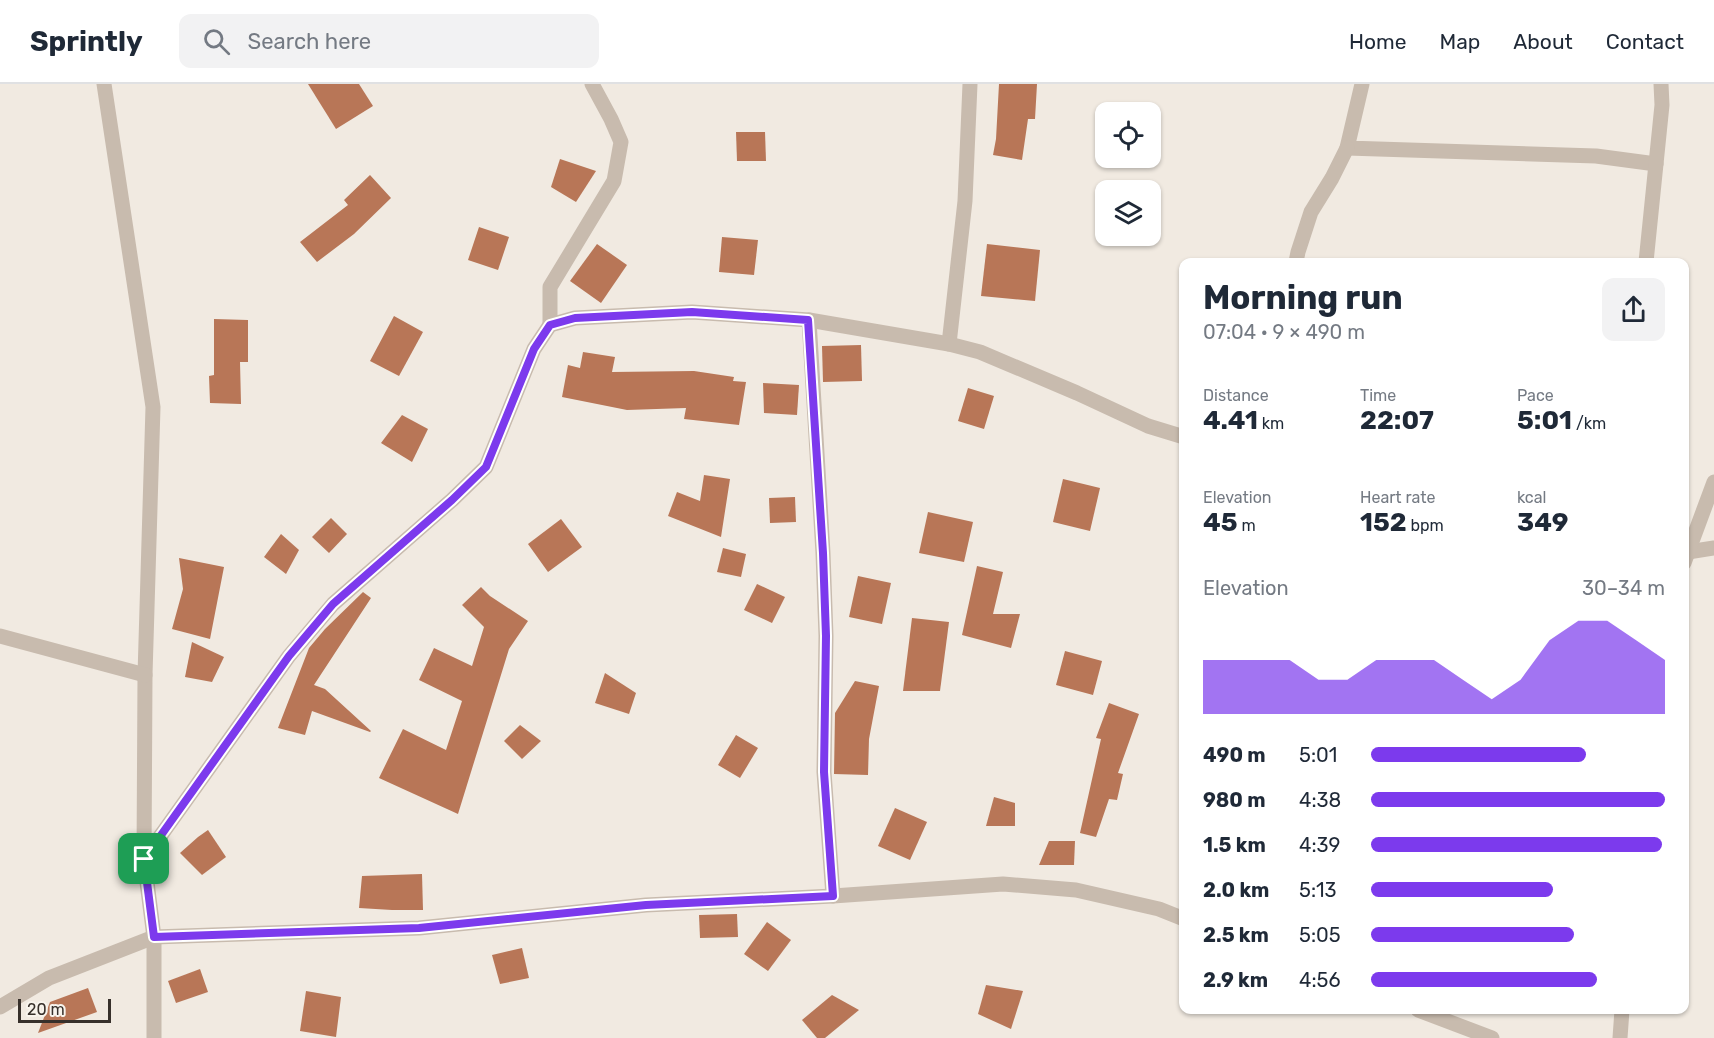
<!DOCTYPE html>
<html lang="en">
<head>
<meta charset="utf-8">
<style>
  :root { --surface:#fff; --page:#f2f2f3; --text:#1f2937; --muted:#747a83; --line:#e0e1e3; --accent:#7c3aed }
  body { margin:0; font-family:Rubik,sans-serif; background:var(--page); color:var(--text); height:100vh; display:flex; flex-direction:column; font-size:22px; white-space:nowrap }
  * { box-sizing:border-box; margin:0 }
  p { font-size:20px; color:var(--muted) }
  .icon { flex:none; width:33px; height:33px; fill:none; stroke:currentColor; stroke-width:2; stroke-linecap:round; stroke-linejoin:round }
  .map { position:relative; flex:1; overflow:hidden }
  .details { position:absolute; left:1179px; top:174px; width:510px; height:756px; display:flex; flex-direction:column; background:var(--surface); border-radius:12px; box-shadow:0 2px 4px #0004 }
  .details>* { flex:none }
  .tools { position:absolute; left:1095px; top:18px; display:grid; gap:12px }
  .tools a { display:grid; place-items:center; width:66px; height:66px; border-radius:12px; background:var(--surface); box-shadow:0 2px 4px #0004; font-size:30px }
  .scale { position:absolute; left:18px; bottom:15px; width:93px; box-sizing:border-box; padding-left:6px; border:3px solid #37302b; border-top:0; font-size:16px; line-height:21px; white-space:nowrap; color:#37302b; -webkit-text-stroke:4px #f8f4ed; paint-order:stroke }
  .pin { position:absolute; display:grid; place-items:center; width:51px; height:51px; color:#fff; margin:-26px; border-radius:12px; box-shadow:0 3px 9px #0006 }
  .round { display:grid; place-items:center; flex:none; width:63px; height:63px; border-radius:12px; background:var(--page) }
  .overview { display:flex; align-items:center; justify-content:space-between; height:102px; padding:0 24px }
  h1 { font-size:33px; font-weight:700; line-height:45px }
  .figures { display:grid; grid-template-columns:repeat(3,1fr); gap:9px; height:102px; padding:6px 24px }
  .figures div { display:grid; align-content:center }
  .figures b { font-size:26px; font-weight:700 }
  .figures small { font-size:16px; font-weight:400 }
  .figures p { font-size:16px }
  .chart { height:168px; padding:12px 24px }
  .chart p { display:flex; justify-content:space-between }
  .chart svg { width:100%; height:108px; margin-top:6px; fill:var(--accent); opacity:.7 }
  ul { padding:0 24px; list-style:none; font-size:20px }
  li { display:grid; grid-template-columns:96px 72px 1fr; align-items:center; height:45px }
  li i { height:15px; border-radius:8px; background:var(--accent) }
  header { display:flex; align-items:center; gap:36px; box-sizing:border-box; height:84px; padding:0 30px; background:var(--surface); border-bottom:2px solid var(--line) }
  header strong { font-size:28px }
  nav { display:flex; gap:33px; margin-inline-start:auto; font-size:21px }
  .search { width:420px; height:54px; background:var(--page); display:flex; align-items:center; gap:15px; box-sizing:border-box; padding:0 21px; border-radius:12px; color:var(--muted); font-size:22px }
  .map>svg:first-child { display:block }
</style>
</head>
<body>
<header>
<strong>Sprintly</strong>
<div class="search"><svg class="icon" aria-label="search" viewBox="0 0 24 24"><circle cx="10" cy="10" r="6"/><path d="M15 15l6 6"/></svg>Search here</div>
<nav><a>Home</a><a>Map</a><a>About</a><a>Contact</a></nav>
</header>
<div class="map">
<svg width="1714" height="954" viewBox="0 0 1714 954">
  <rect width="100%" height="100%" fill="#f1eae1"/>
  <g fill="#b87657">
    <path d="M 308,0 L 359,0 L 373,22 L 336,45 Z"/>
    <path d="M 999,0 L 1037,0 L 1035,35 L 1028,35 L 1022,76 L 993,71 L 996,55 Z"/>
    <path d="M 736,48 L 765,48 L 766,77 L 737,77 Z"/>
    <path d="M 560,75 L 596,87 L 576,118 L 551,103 Z"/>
    <path d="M 370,91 L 391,114 L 354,150 L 317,178 L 300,158 L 348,121 L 344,116 Z"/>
    <path d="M 479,143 L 509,153 L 498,186 L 468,176 Z"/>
    <path d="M 722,153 L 758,156 L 754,191 L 719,188 Z"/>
    <path d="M 597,160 L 627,181 L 601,219 L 570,197 Z"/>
    <path d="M 987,160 L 1040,166 L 1035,217 L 981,212 Z"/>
    <path d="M 394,232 L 423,248 L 399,292 L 370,277 Z"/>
    <path d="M 214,235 L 248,236 L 248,278 L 240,278 L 241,320 L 210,319 L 209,292 L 214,291 Z"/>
    <path d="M 861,261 L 862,297 L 823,298 L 822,262 Z"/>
    <path d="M 583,268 L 615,273 L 612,288 L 694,287 L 734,293 L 733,297 L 746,298 L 739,341 L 684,335 L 686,324 L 627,326 L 562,313 L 568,281 L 580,284 Z"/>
    <path d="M 763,299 L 799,301 L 797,331 L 764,329 Z"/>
    <path d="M 968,304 L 994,312 L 984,345 L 958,337 Z"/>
    <path d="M 402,331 L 428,345 L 412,378 L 381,359 Z"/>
    <path d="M 704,391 L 730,395 L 721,453 L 668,432 L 677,408 L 700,417 Z"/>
    <path d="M 1063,395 L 1100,404 L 1090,447 L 1053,438 Z"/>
    <path d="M 795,413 L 796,438 L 770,439 L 769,414 Z"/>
    <path d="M 928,428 L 973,438 L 964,478 L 919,469 Z"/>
    <path d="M 331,434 L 347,450 L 329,469 L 312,453 Z"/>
    <path d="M 561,435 L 582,463 L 548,488 L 528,460 Z"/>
    <path d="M 281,450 L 299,466 L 286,490 L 264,473 Z"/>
    <path d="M 723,464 L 746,470 L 741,493 L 717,488 Z"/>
    <path d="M 179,474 L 224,483 L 210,555 L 172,545 L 183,505 Z"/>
    <path d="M 977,482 L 1003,488 L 993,530 L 1020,530 L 1011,564 L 962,551 Z"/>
    <path d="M 858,492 L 891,499 L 882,540 L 849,533 Z"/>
    <path d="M 757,500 L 785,513 L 772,539 L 744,526 Z"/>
    <path d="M 481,503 L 490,512 L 528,537 L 509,565 L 458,730 L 379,694 L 403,645 L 446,666 L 462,617 L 419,596 L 434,564 L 472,582 L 484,543 L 462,521 Z"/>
    <path d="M 363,508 L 371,514 L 314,601 L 325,605 L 371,647 L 370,648 L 312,627 L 305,651 L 278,644 L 309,564 L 325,545 Z"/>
    <path d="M 912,534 L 949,538 L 940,607 L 903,607 Z"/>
    <path d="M 192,558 L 224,573 L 212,598 L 185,593 Z"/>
    <path d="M 1065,567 L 1102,577 L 1093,611 L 1056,601 Z"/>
    <path d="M 605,589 L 636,609 L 629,630 L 595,619 Z"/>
    <path d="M 855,597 L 879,602 L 869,655 L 868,691 L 834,690 L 835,629 Z"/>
    <path d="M 1109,619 L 1139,630 L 1118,689 L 1123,690 L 1117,716 L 1109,715 L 1096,753 L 1080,749 L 1101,655 L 1096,654 Z"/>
    <path d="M 520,641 L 541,657 L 522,675 L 504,657 Z"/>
    <path d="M 736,651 L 758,664 L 740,694 L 718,681 Z"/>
    <path d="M 994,713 L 1015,719 L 1015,742 L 986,742 Z"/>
    <path d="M 895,724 L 927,738 L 910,776 L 878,762 Z"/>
    <path d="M 208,746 L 226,773 L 202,791 L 180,769 L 198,753 Z"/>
    <path d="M 1049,757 L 1075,757 L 1074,781 L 1039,781 Z"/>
    <path d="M 422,790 L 423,826 L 392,826 L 359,824 L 362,792 Z"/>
    <path d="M 737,830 L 738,853 L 700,854 L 699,831 Z"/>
    <path d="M 767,838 L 791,856 L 768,887 L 744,870 Z"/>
    <path d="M 522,864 L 529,894 L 500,900 L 492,871 Z"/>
    <path d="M 200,885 L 208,908 L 176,919 L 168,897 Z"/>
    <path d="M 986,901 L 1023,907 L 1011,945 L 978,930 Z"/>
    <path d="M 88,904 L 97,928 L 38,949 L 50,918 Z"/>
    <path d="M 306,907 L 341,913 L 336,953 L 300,947 Z"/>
    <path d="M 832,911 L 859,926 L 825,954 L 817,954 L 802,936 Z"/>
  </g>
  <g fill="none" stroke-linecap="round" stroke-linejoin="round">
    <g stroke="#c8bbae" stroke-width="15">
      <path d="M 104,0 L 153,323 L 145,591 L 144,775 L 154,853 L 154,954"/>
      <path d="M 1362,0 L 1347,64 L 1596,72 L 1656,80"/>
      <path d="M 1296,178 L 1298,168 L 1311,128 L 1332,94 L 1347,64"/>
      <path d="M 1646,178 L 1662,21 L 1661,0"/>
      <path d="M 809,236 L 823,469 L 826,552 L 824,688 L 833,812"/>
      <path d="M 550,241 L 550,203 L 614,97 L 621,58 L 611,35 L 592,0"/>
      <path d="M 949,260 L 965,117 L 970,0"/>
      <path d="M 1688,468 L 1714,464"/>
      <path d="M 1684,479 L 1714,398"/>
      <path d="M 0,552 L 145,591"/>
      <path d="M 144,775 L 289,572 L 333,520 L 452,416 L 486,383 L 534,265 L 550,241 L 575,234 L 692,228 L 809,236 L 949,260 L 980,268 L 1077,309 L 1148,342 L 1184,353"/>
      <path d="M 0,923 L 49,894 L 154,853 L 419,844 L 646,821 L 833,812 L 1003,800 L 1076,806 L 1159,825 L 1184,835"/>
      <path d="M 1418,926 L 1492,954"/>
      <path d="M 1620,954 L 1622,926"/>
    </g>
  </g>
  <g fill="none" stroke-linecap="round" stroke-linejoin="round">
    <defs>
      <path id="route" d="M 692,228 L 808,236 L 823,469 L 826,552 L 824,688 L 833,812 L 646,821 L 419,844 L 154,853 L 144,775 L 289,572 L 333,520 L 452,416 L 486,383 L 534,265 L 550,241 L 575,234 Z"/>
    </defs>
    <use href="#route" stroke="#fff" stroke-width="12"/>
    <use href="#route" stroke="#7c3aed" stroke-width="8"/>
  </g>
</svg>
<div class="tools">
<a><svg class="icon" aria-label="locate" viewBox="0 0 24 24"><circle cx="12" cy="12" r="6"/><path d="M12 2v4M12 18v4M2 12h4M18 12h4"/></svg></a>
<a><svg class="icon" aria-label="layers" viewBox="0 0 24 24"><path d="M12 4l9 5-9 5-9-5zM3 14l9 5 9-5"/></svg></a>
</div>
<div class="scale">20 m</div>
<div class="pin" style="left:144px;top:775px;background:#1e9e55"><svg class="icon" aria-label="arrive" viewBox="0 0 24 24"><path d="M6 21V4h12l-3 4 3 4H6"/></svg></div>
<section class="details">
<div class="overview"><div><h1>Morning run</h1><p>07:04 · 9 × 490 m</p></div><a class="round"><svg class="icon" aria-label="share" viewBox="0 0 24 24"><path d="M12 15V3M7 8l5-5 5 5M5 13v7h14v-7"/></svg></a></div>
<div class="figures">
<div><p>Distance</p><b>4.41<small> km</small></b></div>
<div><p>Time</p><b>22:07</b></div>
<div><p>Pace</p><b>5:01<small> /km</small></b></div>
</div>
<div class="figures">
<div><p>Elevation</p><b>45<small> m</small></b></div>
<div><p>Heart rate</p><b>152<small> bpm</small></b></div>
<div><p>kcal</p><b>349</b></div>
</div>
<div class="chart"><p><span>Elevation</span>30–34 m</p>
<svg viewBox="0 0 160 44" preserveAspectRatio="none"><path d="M0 44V22L10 22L20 22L30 22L40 30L50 30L60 22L70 22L80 22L90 30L100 38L110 30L120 14L130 6L140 6L150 14L160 22V44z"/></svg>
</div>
<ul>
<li><b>490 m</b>5:01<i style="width:73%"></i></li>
<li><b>980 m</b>4:38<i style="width:100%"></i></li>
<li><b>1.5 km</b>4:39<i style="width:99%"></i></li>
<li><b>2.0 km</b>5:13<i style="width:62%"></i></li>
<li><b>2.5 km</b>5:05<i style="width:69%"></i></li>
<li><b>2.9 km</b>4:56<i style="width:77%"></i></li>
</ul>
</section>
</div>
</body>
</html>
